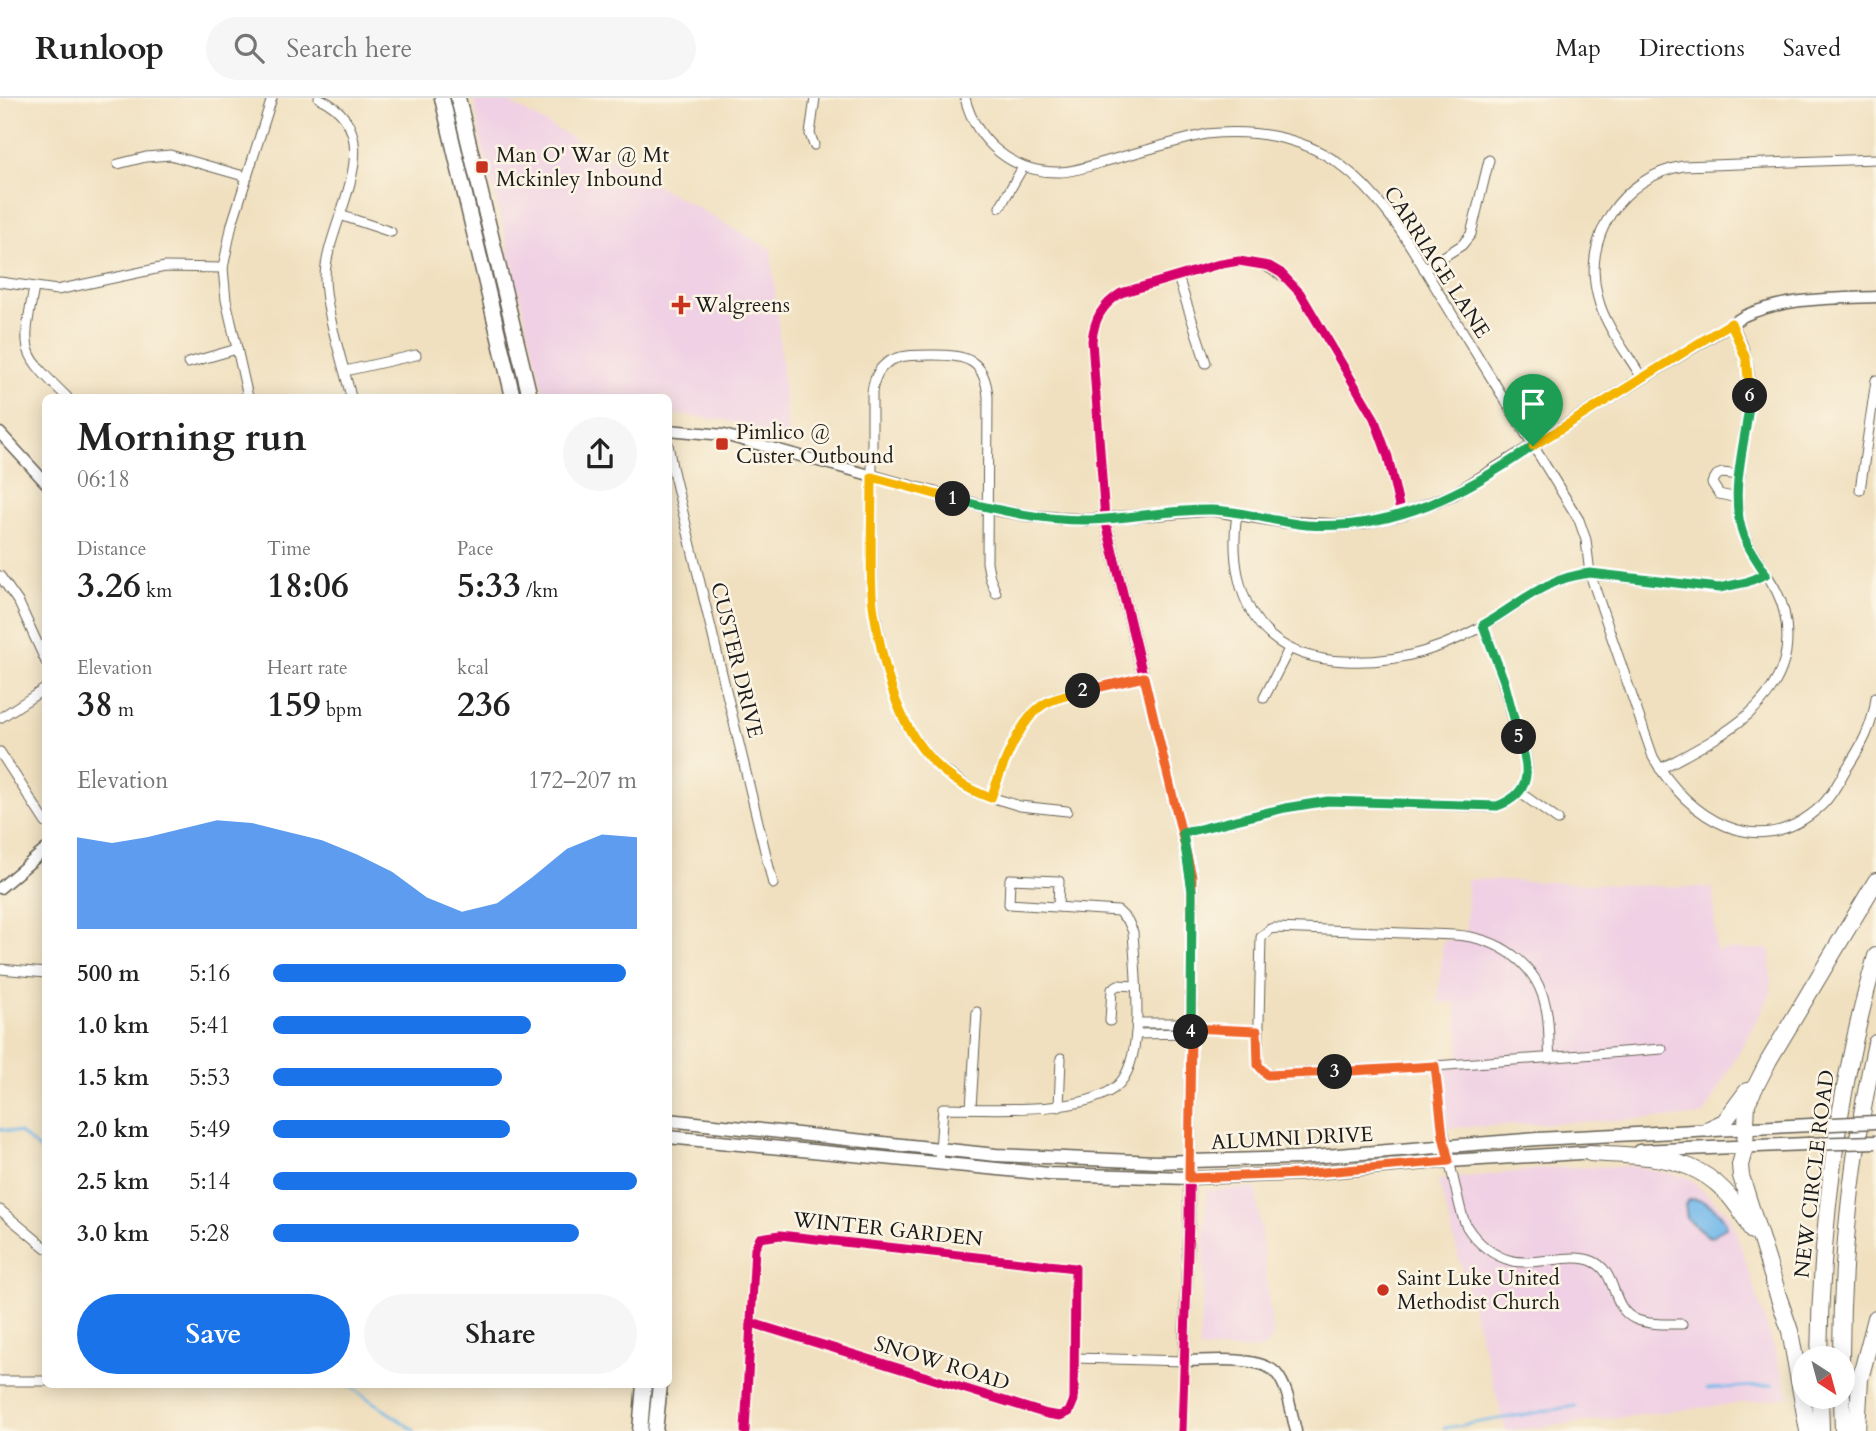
<!DOCTYPE html>
<html lang="en">
<head>
<meta charset="utf-8">
<style>
  :root { --surface:#fff; --page:#f6f6f6; --text:#222; --muted:#767676; --line:#e0e0e0; --accent:#1a73e8 }
  body { margin:0; font-family:Cardo,serif; background:var(--page); color:var(--text); height:100vh; display:flex; flex-direction:column; font-size:26px; white-space:nowrap }
  * { box-sizing:border-box; margin:0 }
  p { font-size:23px; color:var(--muted) }
  .icon { flex:none; width:38px; height:38px; fill:none; stroke:currentColor; stroke-width:2; stroke-linecap:round; stroke-linejoin:round }
  .map { position:relative; flex:1; overflow:hidden }
  .panel { position:absolute; left:42px; top:296px; width:630px; height:994px; display:flex; flex-direction:column; background:var(--surface); border-radius:10px; box-shadow:0 4px 18px #0003 }
  .panel>* { flex:none }
  .needle { width:46px; rotate:144deg }
  .fabs { position:absolute; left:1792px; top:1248px; display:grid; gap:14px }
  .fabs a { display:grid; place-items:center; width:63px; height:63px; border-radius:50%; background:var(--surface); box-shadow:0 4px 18px #0003; font-size:35px }
  .pin { position:absolute; display:grid; place-items:center; width:60px; height:60px; color:#fff; margin:-72px -30px; border-radius:50% 50% 50% 0; rotate:-45deg; box-shadow:0 0 7px #0007 }
  .pin .icon { rotate:45deg }
  .km { position:absolute; width:35px; height:35px; margin:-18px; border-radius:50%; background:#222; color:#fff; font-size:19px; line-height:35px; text-align:center }
  .round { display:grid; place-items:center; flex:none; width:74px; height:74px; border-radius:37px; background:var(--page) }
  .headline { display:flex; align-items:center; justify-content:space-between; height:119px; padding:0 35px }
  h1 { font-size:38px; font-weight:700; line-height:52px }
  .stats { display:grid; grid-template-columns:repeat(3,1fr); gap:10px; height:119px; padding:7px 35px }
  .stats div { display:grid; align-content:center }
  .stats b { font-size:35px; font-weight:700 }
  .stats small { font-size:19px; font-weight:400 }
  .stats p { font-size:19px }
  .chart { height:196px; padding:14px 35px }
  .chart p { display:flex; justify-content:space-between }
  .chart svg { width:100%; height:126px; margin-top:7px; fill:var(--accent); opacity:.7 }
  .primary-button { display:flex; gap:14px; margin-top:auto; padding:14px 35px }
  .primary-button a { flex:1; height:80px; border-radius:42px; background:var(--accent); color:#fff; font-size:28px; font-weight:700; line-height:80px; text-align:center }
  .primary-button a+a { background:var(--page); color:var(--text) }
  ul { padding:0 35px; list-style:none; font-size:23px }
  li { display:grid; grid-template-columns:112px 84px 1fr; align-items:center; height:52px }
  li i { height:18px; border-radius:9px; background:var(--accent) }
  header { display:flex; align-items:center; gap:42px; box-sizing:border-box; height:98px; padding:0 35px; background:var(--surface); border-bottom:2px solid var(--line) }
  header strong { font-size:33px }
  nav { display:flex; gap:38px; margin-inline-start:auto; font-size:24px }
  .search { width:490px; height:63px; background:var(--page); display:flex; align-items:center; gap:18px; box-sizing:border-box; padding:0 24px; border-radius:38px; color:var(--muted); font-size:26px }
  .map>svg:first-child { display:block }
</style>
</head>
<body>
<header>
<strong>Runloop</strong>
<div class="search"><svg class="icon" aria-label="search" viewBox="0 0 24 24"><circle cx="10" cy="10" r="6"/><path d="M15 15l6 6"/></svg>Search here</div>
<nav><a>Map</a><a>Directions</a><a>Saved</a></nav>
</header>
<div class="map">
<svg width="1876" height="1333" viewBox="0 0 1876 1333">
  <rect width="100%" height="100%" fill="#fcf5e5"/>
  <filter id="ink" filterUnits="userSpaceOnUse"><feTurbulence type="fractalNoise" baseFrequency=".0143" numOctaves="2"/><feDisplacementMap in="SourceGraphic" scale="14" xChannelSelector="R" yChannelSelector="G"/><feConvolveMatrix kernelMatrix="1 2 1 2 8 2 1 2 1" color-interpolation-filters="sRGB"/></filter>
  <filter id="wash" filterUnits="userSpaceOnUse"><feTurbulence type="fractalNoise" baseFrequency=".00686" numOctaves="4" result="noise"/><feDisplacementMap in="SourceGraphic" scale="28" xChannelSelector="R" yChannelSelector="G"/><feGaussianBlur stdDeviation="1.57" result="paint"/><feColorMatrix in="noise" values="0 0 0 0 0 0 0 0 0 0 0 0 0 0 0 0 0 1.4 0 .05"/><feComposite in="paint" operator="in"/></filter>
  <g filter="url(#wash)">
    <rect width="100%" height="100%" fill="#f0e0bf"/>
    <g fill="#f0d0e4">
      <path d="M 474,0 L 501,0 L 771,151 L 789,344 L 730,323 L 683,317 L 669,317 L 668,299 L 545,299 L 481,42 Z"/>
      <path d="M 1467,781 L 1713,790 L 1716,852 L 1770,851 L 1771,896 L 1703,1018 L 1447,1030 L 1441,960 L 1460,959 L 1456,905 L 1438,905 L 1443,842 L 1466,842 Z"/>
      <path d="M 1637,1068 L 1689,1080 L 1731,1118 L 1790,1299 L 1506,1333 L 1438,1082 L 1552,1070 Z"/>
      <path d="M 1256,1090 L 1273,1241 L 1262,1251 L 1199,1251 L 1203,1194 L 1206,1092 Z"/>
    </g>
    <path fill="#74b9ea" stroke="#486a83" stroke-width="2" d="M 1690,1101 C 1705,1101 1723,1113 1727,1128 L 1711,1139 L 1708,1138 L 1687,1121 L 1685,1106 Z"/>
    <g fill="none" stroke-linecap="round" stroke-linejoin="round">
      <g stroke="#74b9ea" stroke-width="2.5">
        <path d="M 0,1031 L 20,1035 L 46,1057"/>
        <path d="M 347,1286 L 415,1333"/>
        <path d="M 1707,1291 L 1773,1287"/>
        <path d="M 1444,1330 L 1576,1308"/>
      </g>
    </g>
  </g>
  <g filter="url(#ink)">
    <g fill="none" stroke-linecap="round" stroke-linejoin="round">
      <defs>
        <g id="minor">
          <path d="M 319,0 C 395,36 326,122 325,179 C 325,213 343,265 351,299"/>
          <path d="M 965,0 C 976,44 1013,75 1059,74 C 1075,74 1092,67 1107,63 C 1140,54 1173,44 1206,36 C 1252,31 1300,38 1338,65 C 1389,102 1418,162 1450,213 C 1493,283 1536,352 1579,422 L 1586,442 L 1590,476 L 1653,659 C 1688,720 1758,766 1821,708 C 1831,699 1838,685 1845,673 C 1861,649 1873,628 1876,599"/>
          <path d="M 814,47 L 810,36 L 815,0"/>
          <path d="M 118,66 L 146,59 L 170,57 L 247,79"/>
          <path d="M 1000,109 L 1023,69"/>
          <path d="M 340,117 L 391,134"/>
          <path d="M 1424,171 L 1462,147 L 1471,136 L 1489,62"/>
          <path d="M 1178,179 L 1206,265"/>
          <path d="M 0,184 L 57,192 L 165,169 L 223,170"/>
          <path d="M 34,190 C 22,253 20,254 67,299"/>
          <path d="M 188,265 L 237,251"/>
          <path d="M 345,273 L 416,257"/>
          <path d="M 1642,280 C 1627,255 1605,228 1598,200 C 1581,139 1622,79 1683,68 L 1876,61"/>
          <path d="M 248,299 L 226,202 L 223,170 L 232,126 L 272,0"/>
          <path d="M 668,346 L 672,369 L 773,786"/>
          <path d="M 1860,392 L 1876,282"/>
          <path d="M 1737,400 L 1719,396 L 1712,385 L 1717,377 L 1722,375 L 1740,377"/>
          <path d="M 1237,415 C 1231,458 1237,508 1271,538 C 1292,556 1318,562 1345,563 C 1401,566 1449,549 1496,520 C 1528,499 1550,479 1590,476 L 1719,490 L 1747,484 L 1766,476"/>
          <path d="M 1105,421 L 1092,243 C 1094,221 1102,207 1121,195 C 1141,189 1162,184 1183,177 C 1231,162 1263,152 1300,195 L 1374,320 L 1388,359 L 1401,417"/>
          <path d="M 0,478 L 19,505 L 46,564"/>
          <path d="M 996,495 L 990,480 L 987,464 L 988,299 C 985,261 966,257 933,257 C 902,257 877,257 872,294 L 872,497 L 885,570 L 904,624 L 927,657 L 938,668 L 977,695 L 1020,708 L 1067,713"/>
          <path d="M 1264,600 L 1289,551"/>
          <path d="M 0,620 L 46,590"/>
          <path d="M 0,654 L 46,725"/>
          <path d="M 1660,671 C 1712,643 1787,609 1787,540 C 1787,524 1784,508 1777,494 C 1759,460 1738,443 1737,402 C 1736,341 1770,284 1731,225"/>
          <path d="M 1519,694 L 1558,722"/>
          <path d="M 991,700 C 1000,673 1019,621 1044,606 C 1068,592 1115,586 1144,579"/>
          <path d="M 1183,735 L 1285,710 L 1328,703 L 1491,709 C 1507,706 1523,696 1526,679 C 1531,660 1517,640 1513,621 C 1505,589 1496,559 1483,527"/>
          <path d="M 0,871 L 46,875"/>
          <path d="M 1110,923 L 1112,891 L 1118,887 L 1135,888"/>
          <path d="M 1137,925 L 1191,925"/>
          <path d="M 1191,930 L 1257,933"/>
          <path d="M 1136,936 L 1190,935"/>
          <path d="M 1550,960 C 1548,943 1550,927 1546,910 C 1537,864 1498,840 1455,837 L 1276,830 L 1270,831 L 1261,839 L 1258,967 L 1267,977 L 1435,968 L 1662,951"/>
          <path d="M 1435,968 C 1439,1009 1445,1048 1455,1088 C 1459,1102 1460,1116 1467,1129 C 1477,1145 1494,1159 1513,1163 C 1537,1168 1573,1154 1592,1163 C 1618,1173 1610,1210 1635,1221 C 1649,1227 1667,1226 1682,1226"/>
          <path d="M 1059,1009 L 1061,960"/>
          <path d="M 971,1010 L 977,914"/>
          <path d="M 939,1066 L 943,1010 C 985,1010 1098,1019 1123,981 C 1145,948 1135,873 1133,834 L 1128,823 L 1118,813 L 1009,806 L 1010,781 L 1059,783 L 1058,808"/>
          <path d="M 0,1112 L 46,1150"/>
          <path d="M 1075,1260 L 1184,1263 L 1182,1333"/>
          <path d="M 0,1283 L 46,1283"/>
          <path d="M 745,1333 L 755,1150 L 760,1140 L 780,1137 L 1075,1170 L 1074,1302 L 1069,1314 L 1060,1318 L 1047,1316 L 752,1225"/>
        </g>
        <g id="tertiary">
          <path d="M 668,332 L 724,337 L 997,412 L 1031,418 L 1086,422 L 1211,412 L 1284,424 L 1341,427 L 1365,425 L 1401,417 L 1454,396 L 1744,218 C 1787,199 1830,201 1876,199"/>
          <path d="M 0,335 L 46,385"/>
          <path d="M 1105,421 L 1192,778 L 1189,1122 L 1184,1263 C 1208,1263 1259,1257 1276,1275 C 1289,1290 1291,1315 1296,1333"/>
          <path d="M 0,790 L 46,751"/>
        </g>
        <g id="secondary">
          <path d="M 668,1022 L 996,1057 L 1156,1064 L 1300,1060 L 1537,1041 L 1811,1027"/>
          <path d="M 668,1039 L 1049,1076 L 1189,1080 L 1301,1076 L 1449,1063 L 1596,1054"/>
          <path d="M 1639,1053 L 1807,1046"/>
        </g>
        <g id="primary">
          <path d="M 442,0 L 513,299"/>
          <path d="M 458,0 L 530,299"/>
          <path d="M 640,1333 L 644,1286"/>
          <path d="M 655,1333 L 660,1286"/>
        </g>
        <g id="motorway">
          <path d="M 1709,1031 L 1724,1024 L 1747,993"/>
          <path d="M 1590,1055 C 1664,1059 1714,1057 1752,1133"/>
          <path d="M 1773,1183 L 1790,1233 L 1808,1333"/>
          <path d="M 1776,1190 L 1741,1078 L 1740,1067 L 1745,1049 L 1747,1005 L 1769,962 L 1876,783"/>
          <path d="M 1819,1260 C 1821,1123 1838,989 1876,858"/>
          <path d="M 1841,1260 C 1841,1154 1853,1049 1876,945"/>
          <path d="M 1820,1298 L 1821,1333"/>
          <path d="M 1842,1298 L 1843,1333"/>
          <path d="M 1857,1333 L 1860,1281 L 1876,1220"/>
        </g>
      </defs>
      <use href="#minor" stroke="#666155" stroke-width="11"/>
      <use href="#tertiary" stroke="#666155" stroke-width="13"/>
      <use href="#secondary" stroke="#666155" stroke-width="15"/>
      <use href="#primary" stroke="#666155" stroke-width="17"/>
      <use href="#motorway" stroke="#666155" stroke-width="18"/>
      <use href="#minor" stroke="#fff" stroke-width="9"/>
      <use href="#tertiary" stroke="#fff" stroke-width="10"/>
      <use href="#secondary" stroke="#fff" stroke-width="12"/>
      <use href="#primary" stroke="#fff" stroke-width="14"/>
      <use href="#motorway" stroke="#fff" stroke-width="16"/>
      <defs>
        <g id="secondary-bridge">
          <path d="M 1811,1027 L 1876,1024"/>
          <path d="M 1807,1046 L 1876,1044"/>
        </g>
      </defs>
      <use href="#secondary-bridge" stroke="#666155" stroke-width="15" stroke-linecap="butt"/>
      <use href="#secondary-bridge" stroke="#fff" stroke-width="12"/>
      <defs>
        <g id="cycleway">
          <path d="M 745,1333 L 755,1150 L 760,1140 L 780,1137 L 1075,1170 L 1074,1302 L 1069,1314 L 1060,1318 L 1047,1316 L 752,1225"/>
          <path d="M 1182,1333 L 1189,1122 L 1192,778 L 1105,421 L 1092,243 C 1094,221 1102,207 1121,195 L 1216,167 L 1239,163 L 1269,168 L 1281,175 L 1300,195 L 1374,320 L 1388,359 L 1401,417"/>
        </g>
      </defs>
      <use href="#cycleway" stroke="#fcf5e5" stroke-width="13"/>
      <use href="#cycleway" stroke="#d6006c" stroke-width="9"/>
    </g>
  </g>
  <g fill="none" stroke-linecap="round" stroke-linejoin="round" filter="url(#ink)">
    <defs>
      <path id="split-1" d="M 953,401 C 997,412 1044,423 1090,422 C 1130,421 1171,411 1212,412 C 1244,413 1275,424 1307,427 C 1392,433 1466,395 1533,348"/>
      <path id="split-2" d="M 953,401 L 872,379 C 872,418 870,457 872,496 C 873,516 878,535 882,554 C 896,620 923,676 991,700 C 1001,672 1019,620 1046,605 C 1057,599 1070,597 1083,593"/>
      <path id="split-3" d="M 1083,593 L 1144,579 L 1192,778 L 1191,930 L 1257,933 L 1258,967 L 1267,977 L 1335,974"/>
      <path id="split-4" d="M 1191,934 L 1189,1080 L 1301,1076 L 1449,1063 L 1443,1038 L 1435,968 L 1335,974"/>
      <path id="split-5" d="M 1191,934 L 1192,793 L 1183,735 L 1285,710 L 1328,703 L 1497,708 C 1534,695 1529,669 1519,639"/>
      <path id="split-6" d="M 1519,639 L 1504,583 L 1483,527 C 1521,505 1545,480 1590,475 L 1719,490 L 1747,484 L 1766,476 C 1758,464 1749,452 1744,439 C 1727,395 1747,343 1750,298"/>
      <path id="split-7" d="M 1533,348 L 1731,225 L 1746,261 L 1750,298"/>
    </defs>
    <use href="#split-1" stroke="#fff" stroke-width="14"/>
    <use href="#split-2" stroke="#fff" stroke-width="14"/>
    <use href="#split-3" stroke="#fff" stroke-width="14"/>
    <use href="#split-4" stroke="#fff" stroke-width="14"/>
    <use href="#split-5" stroke="#fff" stroke-width="14"/>
    <use href="#split-6" stroke="#fff" stroke-width="14"/>
    <use href="#split-7" stroke="#fff" stroke-width="14"/>
    <use href="#split-1" stroke="#22a559" stroke-width="9"/>
    <use href="#split-2" stroke="#f5b400" stroke-width="9"/>
    <use href="#split-3" stroke="#f0652b" stroke-width="9"/>
    <use href="#split-4" stroke="#f0652b" stroke-width="9"/>
    <use href="#split-5" stroke="#22a559" stroke-width="9"/>
    <use href="#split-6" stroke="#22a559" stroke-width="9"/>
    <use href="#split-7" stroke="#f5b400" stroke-width="9"/>
  </g>
  <g fill="#c8321e" stroke="#fcf5e5" stroke-width="2.5">
    <rect x="475" y="62" width="14" height="14" rx="3.5"/>
    <path d="M677.5 196.5h7v7h7v7h-7v7h-7v-7h-7v-7h7z"/>
    <rect x="715" y="339" width="14" height="14" rx="3.5"/>
    <circle cx="1383" cy="1192" r="7"/>
  </g>
  <g text-anchor="middle" stroke-width="5" stroke-linejoin="round" paint-order="stroke">
    <g font-size="21" fill="#1c1c1c" stroke="#fcf5e5" text-anchor="start">
      <text x="496" y="64">Man O' War @ Mt<tspan x="496" dy="24">Mckinley Inbound</tspan></text>
      <text x="695" y="214">Walgreens</text>
      <text x="736" y="341">Pimlico @<tspan x="736" dy="24">Custer Outbound</tspan></text>
      <text x="1397" y="1187">Saint Luke United<tspan x="1397" dy="24">Methodist Church</tspan></text>
    </g>
    <g font-size="21" fill="#1c1c1c" stroke="#fcf5e5">
      <text transform="translate(1437 164) rotate(57)" y="7">CARRIAGE LANE</text>
      <text transform="translate(737 562) rotate(76)" y="7">CUSTER DRIVE</text>
      <text transform="translate(1292 1040) rotate(-3)" y="7">ALUMNI DRIVE</text>
      <text transform="translate(1814 1076) rotate(-83)" y="7">NEW CIRCLE ROAD</text>
      <text transform="translate(888 1131) rotate(6)" y="7">WINTER GARDEN</text>
      <text transform="translate(942 1265) rotate(17)" y="7">SNOW ROAD</text>
    </g>
  </g>
</svg>
<div class="fabs">
<a><svg class="needle" viewBox="-14 -14 28 28"><path d="M0-13l5 13h-10z" fill="#e53935"/><path d="M0 13l5-13h-10z" fill="#767676"/></svg></a>
</div>
<div class="pin" style="left:1533px;top:348px;background:#1e9e55"><svg class="icon" aria-label="arrive" viewBox="0 0 24 24"><path d="M6 21V4h12l-3 4 3 4H6"/></svg></div>
<b class="km" style="left:953px;top:401px">1</b>
<b class="km" style="left:1083px;top:593px">2</b>
<b class="km" style="left:1335px;top:974px">3</b>
<b class="km" style="left:1191px;top:934px">4</b>
<b class="km" style="left:1519px;top:639px">5</b>
<b class="km" style="left:1750px;top:298px">6</b>
<section class="panel">
<div class="headline"><div><h1>Morning run</h1><p>06:18</p></div><a class="round"><svg class="icon" aria-label="share" viewBox="0 0 24 24"><path d="M12 15V3M7 8l5-5 5 5M5 13v7h14v-7"/></svg></a></div>
<div class="stats">
<div><p>Distance</p><b>3.26<small> km</small></b></div>
<div><p>Time</p><b>18:06</b></div>
<div><p>Pace</p><b>5:33<small> /km</small></b></div>
</div>
<div class="stats">
<div><p>Elevation</p><b>38<small> m</small></b></div>
<div><p>Heart rate</p><b>159<small> bpm</small></b></div>
<div><p>kcal</p><b>236</b></div>
</div>
<div class="chart"><p><span>Elevation</span>172–207 m</p>
<svg viewBox="0 0 160 44" preserveAspectRatio="none"><path d="M0 44V12L10 14L20 12L30 9L40 6L50 7L60 10L70 13L80 18L90 24L100 33L110 38L120 35L130 26L140 16L150 11L160 12V44z"/></svg>
</div>
<ul>
<li><b>500 m</b>5:16<i style="width:97%"></i></li>
<li><b>1.0 km</b>5:41<i style="width:71%"></i></li>
<li><b>1.5 km</b>5:53<i style="width:63%"></i></li>
<li><b>2.0 km</b>5:49<i style="width:65%"></i></li>
<li><b>2.5 km</b>5:14<i style="width:100%"></i></li>
<li><b>3.0 km</b>5:28<i style="width:84%"></i></li>
</ul>
<div class="primary-button"><a>Save</a><a>Share</a></div>
</section>
</div>
</body>
</html>
